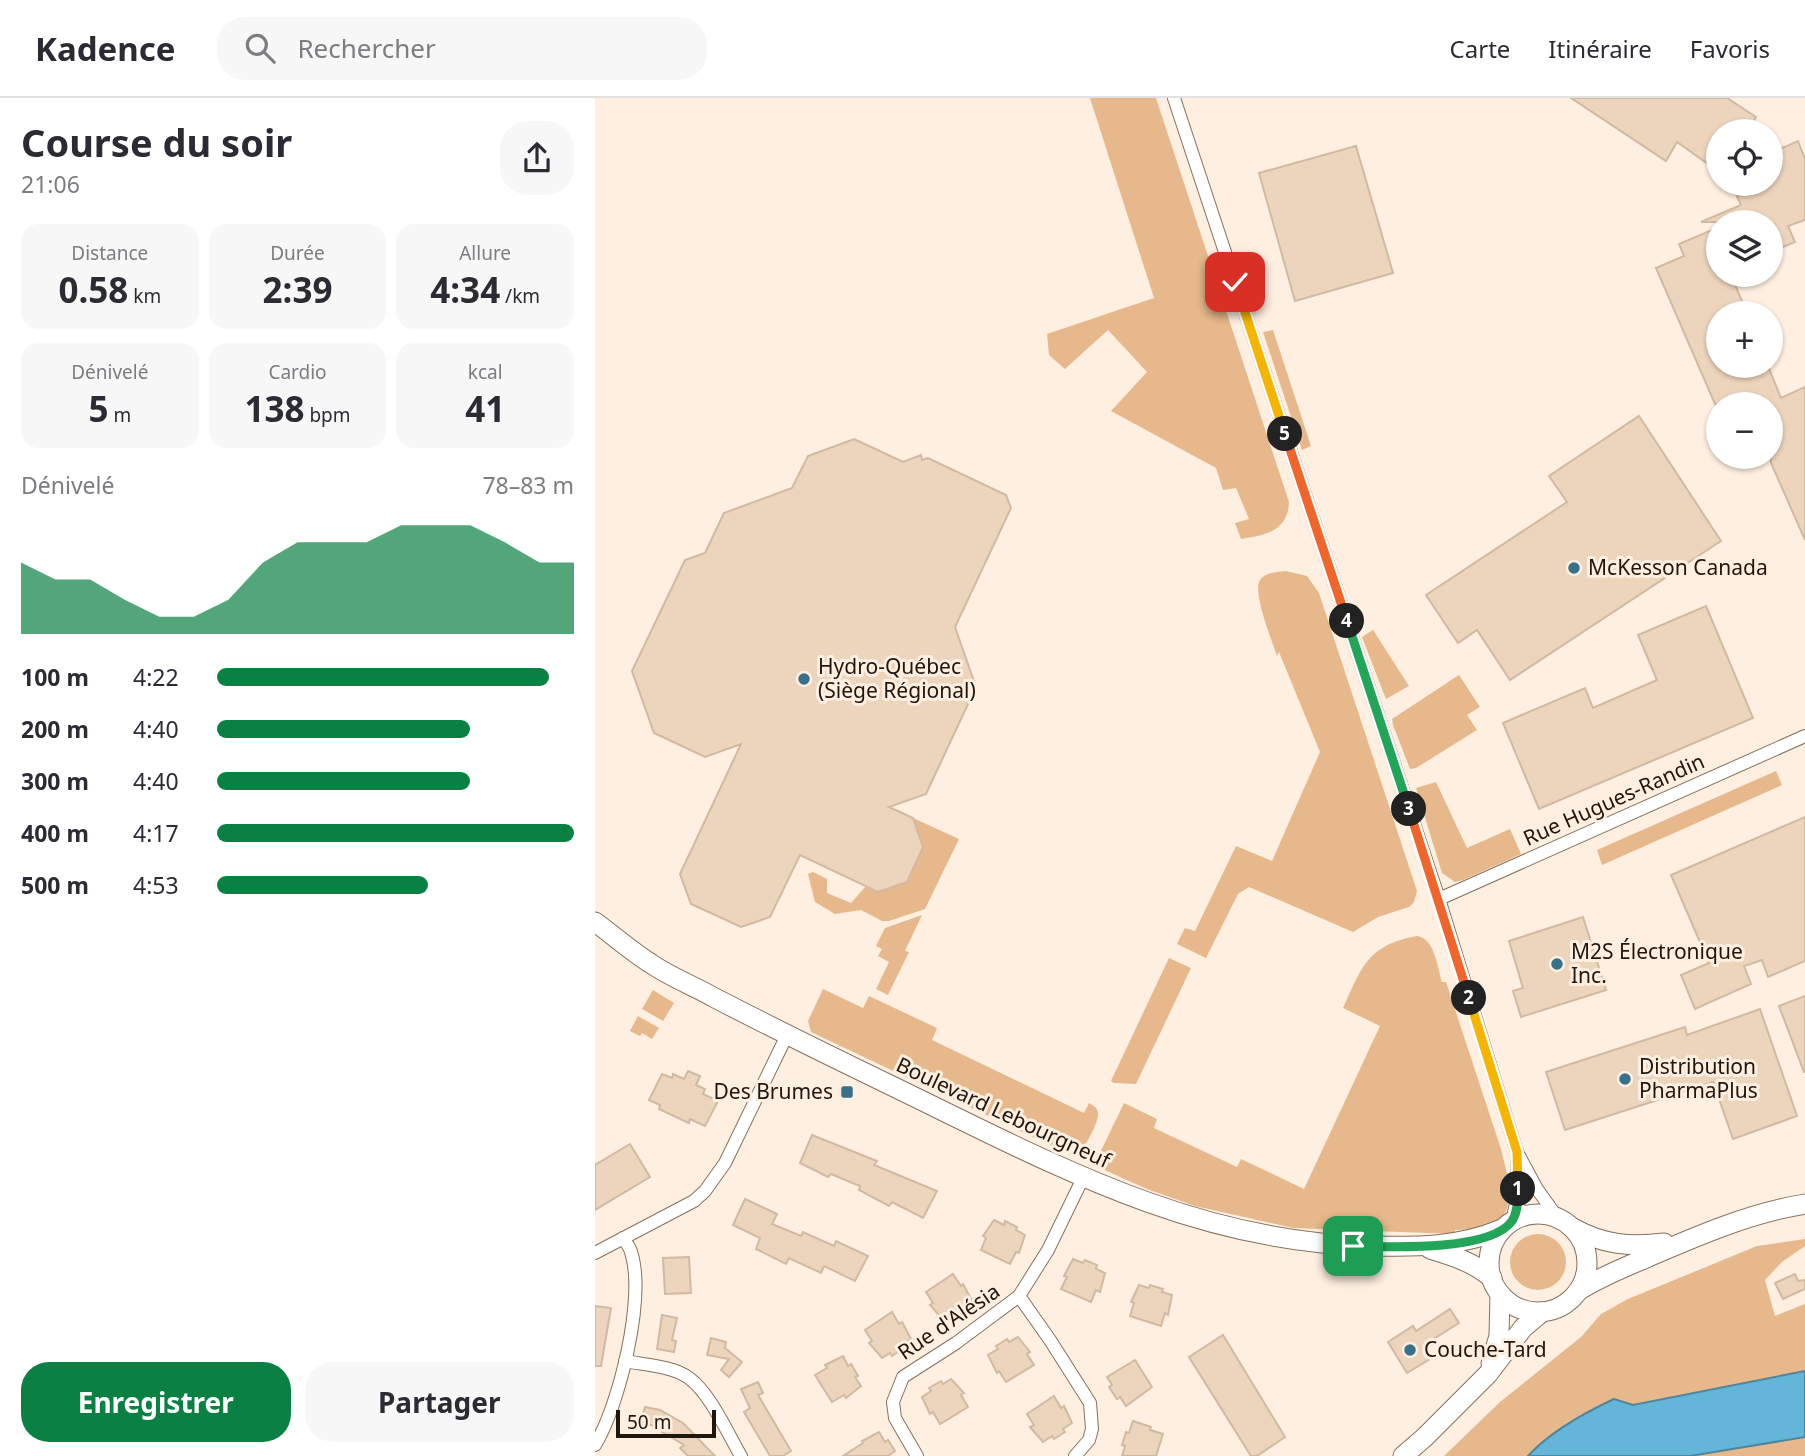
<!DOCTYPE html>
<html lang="fr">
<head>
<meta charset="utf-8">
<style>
  :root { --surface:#fff; --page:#f7f7f7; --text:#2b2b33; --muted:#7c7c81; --line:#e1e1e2; --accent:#0b8043 }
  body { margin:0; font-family:"Noto Sans",sans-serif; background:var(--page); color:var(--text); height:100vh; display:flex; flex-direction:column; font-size:26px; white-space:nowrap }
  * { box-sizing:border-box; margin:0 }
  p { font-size:23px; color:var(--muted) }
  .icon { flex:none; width:38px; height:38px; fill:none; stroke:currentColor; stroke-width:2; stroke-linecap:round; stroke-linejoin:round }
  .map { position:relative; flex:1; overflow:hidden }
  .sheet { display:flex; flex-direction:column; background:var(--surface); width:595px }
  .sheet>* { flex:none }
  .controls { position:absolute; left:1111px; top:21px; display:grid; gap:14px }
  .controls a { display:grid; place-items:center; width:77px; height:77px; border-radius:50%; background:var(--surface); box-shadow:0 2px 5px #0004; font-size:35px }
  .scale { position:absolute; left:21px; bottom:18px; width:100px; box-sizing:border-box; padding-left:7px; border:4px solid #1f160e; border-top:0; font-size:19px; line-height:24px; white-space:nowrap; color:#1f160e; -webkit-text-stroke:5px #feefe1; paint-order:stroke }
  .pin { position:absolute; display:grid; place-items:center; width:60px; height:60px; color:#fff; margin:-30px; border-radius:14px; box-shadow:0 4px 10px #0006 }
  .km { position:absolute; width:35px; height:35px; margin:-18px; border-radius:50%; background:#222; color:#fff; font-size:19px; line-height:35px; text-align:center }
  .round { display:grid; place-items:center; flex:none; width:74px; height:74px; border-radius:28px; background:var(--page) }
  .headline { display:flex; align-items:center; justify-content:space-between; height:119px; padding:0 21px }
  h1 { font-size:38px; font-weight:700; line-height:52px }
  .metrics { display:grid; grid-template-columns:repeat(3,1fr); gap:10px; height:119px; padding:7px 21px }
  .metrics div { display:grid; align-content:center; border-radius:18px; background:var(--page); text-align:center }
  .metrics b { font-size:35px; font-weight:700 }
  .metrics small { font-size:19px; font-weight:400 }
  .metrics p { font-size:19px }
  .chart { height:196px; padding:14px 21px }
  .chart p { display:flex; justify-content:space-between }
  .chart svg { width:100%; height:126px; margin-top:7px; fill:var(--accent); opacity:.7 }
  .button { display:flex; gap:14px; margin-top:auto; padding:14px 21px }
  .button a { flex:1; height:80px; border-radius:28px; background:var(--accent); color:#fff; font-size:28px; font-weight:700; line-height:80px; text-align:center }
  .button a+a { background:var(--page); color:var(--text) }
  ul { padding:0 21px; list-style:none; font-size:23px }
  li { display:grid; grid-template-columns:112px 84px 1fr; align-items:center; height:52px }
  li i { height:18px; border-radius:9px; background:var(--accent) }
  header { display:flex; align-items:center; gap:42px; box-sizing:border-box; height:98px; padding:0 35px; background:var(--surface); border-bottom:2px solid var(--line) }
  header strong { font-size:33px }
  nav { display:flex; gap:38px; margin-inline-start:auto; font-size:24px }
  .search { width:490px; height:63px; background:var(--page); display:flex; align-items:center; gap:18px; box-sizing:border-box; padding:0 24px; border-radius:28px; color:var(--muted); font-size:26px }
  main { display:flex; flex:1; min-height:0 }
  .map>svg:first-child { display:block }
</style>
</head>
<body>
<header>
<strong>Kadence</strong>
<div class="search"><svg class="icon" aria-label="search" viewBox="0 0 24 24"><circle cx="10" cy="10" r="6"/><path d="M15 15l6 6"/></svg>Rechercher</div>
<nav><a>Carte</a><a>Itinéraire</a><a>Favoris</a></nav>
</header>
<main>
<section class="sheet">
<div class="headline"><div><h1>Course du soir</h1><p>21:06</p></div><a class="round"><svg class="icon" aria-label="share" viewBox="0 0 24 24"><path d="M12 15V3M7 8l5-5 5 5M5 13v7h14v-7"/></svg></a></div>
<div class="metrics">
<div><p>Distance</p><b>0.58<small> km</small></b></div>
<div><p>Durée</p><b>2:39</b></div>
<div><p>Allure</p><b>4:34<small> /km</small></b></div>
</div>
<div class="metrics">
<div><p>Dénivelé</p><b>5<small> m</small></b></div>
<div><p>Cardio</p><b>138<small> bpm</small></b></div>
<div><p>kcal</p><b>41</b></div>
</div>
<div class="chart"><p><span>Dénivelé</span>78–83 m</p>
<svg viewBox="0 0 160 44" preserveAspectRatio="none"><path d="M0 44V19L10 25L20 25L30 32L40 38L50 38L60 32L70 19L80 12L90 12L100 12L110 6L120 6L130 6L140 12L150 19L160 19V44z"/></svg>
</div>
<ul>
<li><b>100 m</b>4:22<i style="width:93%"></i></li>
<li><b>200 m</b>4:40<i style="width:71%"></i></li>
<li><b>300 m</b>4:40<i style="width:71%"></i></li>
<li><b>400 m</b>4:17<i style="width:100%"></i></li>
<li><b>500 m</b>4:53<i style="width:59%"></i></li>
</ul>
<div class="button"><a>Enregistrer</a><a>Partager</a></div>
</section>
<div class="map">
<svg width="1210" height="1358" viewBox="0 0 1210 1358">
  <rect width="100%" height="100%" fill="#feefe1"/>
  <g fill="#e6b88b">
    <path d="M 495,0 L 561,0 L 694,404 C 693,433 671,437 646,441 L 640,425 L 654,421 L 641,390 L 628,392 L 621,370 L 516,313 L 552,274 L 513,232 L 470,271 L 454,257 L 452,236 L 559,200 Z"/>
    <path d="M 678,232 L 716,348 L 707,352 L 668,234 Z"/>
    <path d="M 691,473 L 712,478 L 724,495 L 822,793 L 819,804 L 814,809 L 783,819 L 758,834 L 654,789 L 643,796 L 611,860 L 582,846 L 590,830 L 600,833 L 641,748 L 677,763 L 725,654 L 684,554 L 682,558 C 677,543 657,494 665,482 C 671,474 682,474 691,473 Z"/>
    <path d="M 778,532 L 814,588 L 791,601 L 767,539 Z"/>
    <path d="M 864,577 L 885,609 L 872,617 L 882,632 L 821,670 L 815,671 L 798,627 L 797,621 Z"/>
    <path d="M 1181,673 L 1187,687 L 1007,767 L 1002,752 Z"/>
    <path d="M 841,684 L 872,750 L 915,731 L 926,756 L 868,782 L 860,784 L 847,775 L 821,690 Z"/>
    <path d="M 318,720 L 364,741 L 330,811 L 294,823 L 287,823 L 266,812 L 240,816 L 220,804 L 213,776 L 218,774 L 232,781 L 232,795 L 256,805 L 271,788 L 284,794 L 312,783 L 328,749 Z"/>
    <path d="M 327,817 L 310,853 L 314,854 L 293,897 L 281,891 L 294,864 L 283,858 L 287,851 L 281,848 L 290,830 Z"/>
    <path d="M 822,838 C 840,840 842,869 847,884 L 851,884 L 906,1051 L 916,1092 L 913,1093 C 918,1127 887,1131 860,1132 L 860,1136 L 698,1130 L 600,1108 L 552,1091 L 505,1070 L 503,1059 L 529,1005 L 562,1021 L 559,1030 L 642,1069 L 646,1061 L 709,1091 L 785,928 L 748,910 C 767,869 772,847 822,838 Z"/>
    <path d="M 574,860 L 596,870 L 541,986 L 519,985 L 516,983 Z"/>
    <path d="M 228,891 L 268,910 L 274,898 L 342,930 L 337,942 L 489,1015 L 494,1005 C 499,1008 501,1009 503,1014 C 505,1023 489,1052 481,1057 L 476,1057 L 216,934 L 213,923 Z"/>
    <path d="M 58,892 L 79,905 L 68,923 L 47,911 Z"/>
    <path d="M 43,918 L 64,930 L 57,941 L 47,935 L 45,938 L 35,933 Z"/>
    <circle cx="943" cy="1164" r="28"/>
    <path d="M 1210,1141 L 1210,1148 L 1187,1164 L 1170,1182 L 1180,1218 L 1210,1206 L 1210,1273 L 1038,1307 L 1019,1301 L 941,1350 L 933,1358 L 849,1358 L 905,1304 L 986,1239 L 1006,1216 L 1033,1201 L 1162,1148 Z"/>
    <path d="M 1210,1339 L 1210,1358 L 1095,1358 Z"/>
  </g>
  <path fill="#64b6d9" stroke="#4f869c" stroke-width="2" d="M 1210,1273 L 1210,1339 L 1095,1358 L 933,1358 C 955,1334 989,1315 1019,1301 L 1038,1307 Z"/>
  <g fill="#edd4bc" stroke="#d1b9a2" stroke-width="2">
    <path d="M 976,0 L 1132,0 L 1161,19 L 1153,33 L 1124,33 L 1124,49 L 1113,66 L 1082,44 L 1071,63 Z"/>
    <path d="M 1203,43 L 1210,61 L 1210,122 L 1193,128 L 1200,144 L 1176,154 L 1176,124 L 1106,124 L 1146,107 L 1141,96 L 1162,88 L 1161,86 L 1176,86 L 1176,55 Z"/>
    <path d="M 761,48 L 798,175 L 700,203 L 664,75 Z"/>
    <path d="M 1124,129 L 1124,177 L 1136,177 L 1152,215 L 1124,215 L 1124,268 L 1173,268 L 1186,300 L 1210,289 L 1210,442 L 1176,365 L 1176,306 L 1120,306 L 1061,170 L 1089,158 L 1084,146 Z"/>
    <path d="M 1044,318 L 1126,443 L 915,582 L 882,532 L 863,545 L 831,497 L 972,404 L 954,378 Z"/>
    <path d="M 259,341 L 308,364 L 326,357 L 327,362 L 333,360 L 411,397 L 416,410 L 360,529 L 381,589 L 331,696 L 294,709 L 318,720 L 328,749 L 312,784 L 283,794 L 205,757 L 175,819 L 146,829 L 96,806 L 85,776 L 146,646 L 110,659 L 59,635 L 37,573 L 90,462 L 110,455 L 129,415 L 197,390 L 213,358 Z"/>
    <path d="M 1111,508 L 1158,620 L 944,711 L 908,625 L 990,590 L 998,610 L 1062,582 L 1043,537 Z"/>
    <path d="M 1210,719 L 1210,863 L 1173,879 L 1167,862 L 1149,868 L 1156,886 L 1100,911 L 1086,877 L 1114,865 L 1076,777 Z"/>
    <path d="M 988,819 L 1011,892 L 926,919 L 918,893 L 928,890 L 914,843 Z"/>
    <path d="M 1210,898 L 1210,974 L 1209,974 L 1184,908 Z"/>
    <path d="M 1165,911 L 1202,1018 L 1138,1041 L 1118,984 L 970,1032 L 951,974 L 1090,929 L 1092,937 Z"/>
    <path d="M 93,973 L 105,978 L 101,987 L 110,991 L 108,996 L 123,1003 L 110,1028 L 95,1021 L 94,1025 L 81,1019 L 64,1011 L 65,1007 L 54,1002 L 67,976 L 77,980 L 78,976 L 89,981 Z"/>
    <path d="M 217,1037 L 282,1063 L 279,1067 L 342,1093 L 328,1120 L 297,1104 L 294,1108 L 264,1092 L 265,1088 L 236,1076 L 233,1079 L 205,1065 Z"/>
    <path d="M 35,1046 L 55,1079 L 0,1112 L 0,1067 Z"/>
    <path d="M 150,1101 L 182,1116 L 177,1126 L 206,1138 L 208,1134 L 239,1148 L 241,1143 L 273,1158 L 260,1183 L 229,1168 L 226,1175 L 194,1160 L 191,1166 L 161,1151 L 165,1140 L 138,1127 Z"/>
    <path d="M 399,1122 L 409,1127 L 410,1123 L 422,1129 L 421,1132 L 430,1137 L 424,1155 L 421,1154 L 415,1166 L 386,1152 L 391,1140 L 388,1138 Z"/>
    <path d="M 94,1159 L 96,1195 L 70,1196 L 68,1160 Z"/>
    <path d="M 478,1161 L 488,1165 L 490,1162 L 502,1167 L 501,1171 L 510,1175 L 505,1194 L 501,1192 L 496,1204 L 466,1191 L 472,1179 L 469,1178 Z"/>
    <path d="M 358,1176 L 366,1188 L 368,1186 L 377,1203 L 368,1209 L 370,1212 L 358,1220 L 356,1216 L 348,1222 L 335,1207 L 338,1205 L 331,1194 Z"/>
    <path d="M 1200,1176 L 1203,1183 L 1210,1182 L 1210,1191 L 1188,1201 L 1180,1185 Z"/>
    <path d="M 544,1187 L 554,1190 L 555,1187 L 568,1191 L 567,1194 L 577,1197 L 573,1217 L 570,1215 L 566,1228 L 535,1218 L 539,1205 L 536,1204 Z"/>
    <path d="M 0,1208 L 16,1210 L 6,1268 L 0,1268 Z"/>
    <path d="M 855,1211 L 864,1225 L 829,1247 L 837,1260 L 812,1275 L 793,1244 L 818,1228 L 821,1233 Z"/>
    <path d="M 297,1214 L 304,1226 L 307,1224 L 316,1241 L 306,1247 L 308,1250 L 297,1258 L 295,1255 L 287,1260 L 274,1245 L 277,1243 L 270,1232 Z"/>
    <path d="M 67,1217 L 82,1220 L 77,1242 L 81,1243 L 79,1254 L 62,1251 Z"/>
    <path d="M 628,1237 L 690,1339 L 662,1358 L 656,1358 L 594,1259 Z"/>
    <path d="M 423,1239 L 435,1254 L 432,1256 L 439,1267 L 411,1284 L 404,1273 L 402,1275 L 393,1257 L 403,1251 L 401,1248 L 412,1241 L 414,1244 Z"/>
    <path d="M 116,1240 L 131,1244 L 130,1250 L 147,1264 L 134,1279 L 126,1272 L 134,1261 L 112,1257 Z"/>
    <path d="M 248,1258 L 253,1268 L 256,1266 L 263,1278 L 260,1279 L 266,1288 L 251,1300 L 249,1297 L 237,1304 L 220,1277 L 232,1270 L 230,1267 Z"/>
    <path d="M 540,1262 L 557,1289 L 531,1308 L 525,1299 L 522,1301 L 514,1289 L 517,1287 L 512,1279 Z"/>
    <path d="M 356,1281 L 369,1295 L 366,1297 L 373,1309 L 345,1326 L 338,1314 L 335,1316 L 327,1299 L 336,1293 L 334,1290 L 346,1283 L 348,1286 Z"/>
    <path d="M 163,1284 L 168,1295 L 163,1297 L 196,1353 L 188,1358 L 175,1358 L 149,1314 L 155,1310 L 146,1291 Z"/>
    <path d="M 459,1298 L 466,1310 L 469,1308 L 477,1325 L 468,1331 L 470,1334 L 459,1341 L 457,1338 L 448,1344 L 435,1329 L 439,1327 L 432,1316 Z"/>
    <path d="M 50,1309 L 65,1312 L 88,1325 L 120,1358 L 93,1358 L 85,1350 L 89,1347 L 67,1334 L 70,1330 L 46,1325 Z"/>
    <path d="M 538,1323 L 556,1329 L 555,1332 L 568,1336 L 561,1358 L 527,1358 L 530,1348 L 527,1347 L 531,1334 L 534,1335 Z"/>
    <path d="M 284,1334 L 290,1344 L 293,1342 L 300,1353 L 293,1358 L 248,1358 L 268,1345 L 267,1343 Z"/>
  </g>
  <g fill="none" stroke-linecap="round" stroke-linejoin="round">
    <defs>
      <g id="street">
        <path d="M 579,0 L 844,801 L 922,1054 L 942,1091 L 962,1119"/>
        <path d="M 844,801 L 1210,638"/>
        <path d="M 917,1123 L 923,1097 L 922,1057"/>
        <path d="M 0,1155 L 99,1103 L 110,1093 L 130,1065 L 192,937"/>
        <path d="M 424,1198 L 455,1242 L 495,1305 L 497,1331 L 494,1342 L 480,1358"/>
        <path d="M 30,1263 C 50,1267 78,1268 94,1280 C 115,1295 133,1336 146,1358"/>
        <path d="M 0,1347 C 24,1308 51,1199 36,1154 C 35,1149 31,1145 28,1140"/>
        <path d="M 322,1358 L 300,1320 L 298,1304 L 308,1279 L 361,1245 L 424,1198 L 453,1152 L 488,1080"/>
      </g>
      <g id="secondary">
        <path d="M 0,824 C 18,837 36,853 55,865 C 75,879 99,888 120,900 C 178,930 237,959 295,987 C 452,1063 598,1145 777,1148 C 823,1149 864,1149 907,1131"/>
        <circle cx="943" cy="1165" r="49"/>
        <path d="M 978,1130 C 1009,1147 1035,1149 1069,1145"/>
        <path d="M 835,1151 C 858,1158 878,1164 897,1180"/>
        <path d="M 983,1193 C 1005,1179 1028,1170 1051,1160 C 1102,1138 1155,1115 1210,1106"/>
        <path d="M 896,1265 L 904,1238 L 905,1196"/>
        <path d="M 808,1358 L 830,1339 L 893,1276 L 928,1230 L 947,1214"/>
      </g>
    </defs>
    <use href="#street" stroke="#86705a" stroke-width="14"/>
    <use href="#secondary" stroke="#86705a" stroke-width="21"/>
    <use href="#street" stroke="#fff" stroke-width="12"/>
    <use href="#secondary" stroke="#fff" stroke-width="19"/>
  </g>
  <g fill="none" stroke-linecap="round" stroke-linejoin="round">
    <defs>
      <path id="split-1" d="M 758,1148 C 793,1149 895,1154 917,1123 C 923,1114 923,1100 923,1091"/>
      <path id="split-2" d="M 874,900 L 922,1054 L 923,1091"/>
      <path id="split-3" d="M 814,711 L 874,900"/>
      <path id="split-4" d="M 752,523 L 814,711"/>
      <path id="split-5" d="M 690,336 L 752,523"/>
      <path id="split-6" d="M 640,184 L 690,336"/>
    </defs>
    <use href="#split-1" stroke="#fff" stroke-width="14"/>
    <use href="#split-2" stroke="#fff" stroke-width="14"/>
    <use href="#split-3" stroke="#fff" stroke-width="14"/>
    <use href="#split-4" stroke="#fff" stroke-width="14"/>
    <use href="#split-5" stroke="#fff" stroke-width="14"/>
    <use href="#split-6" stroke="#fff" stroke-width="14"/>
    <use href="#split-1" stroke="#22a559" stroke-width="9"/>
    <use href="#split-2" stroke="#f5b400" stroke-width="9"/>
    <use href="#split-3" stroke="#f0652b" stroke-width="9"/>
    <use href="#split-4" stroke="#22a559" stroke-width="9"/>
    <use href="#split-5" stroke="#f0652b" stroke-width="9"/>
    <use href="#split-6" stroke="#f5b400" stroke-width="9"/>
  </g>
  <g fill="#37718a" stroke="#feefe1" stroke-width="2.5">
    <circle cx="979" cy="470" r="7"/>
    <circle cx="209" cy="581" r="7"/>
    <circle cx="962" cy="866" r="7"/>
    <circle cx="1030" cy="981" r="7"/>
    <rect x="245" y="987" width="14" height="14" rx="3.5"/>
    <circle cx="815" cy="1252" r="7"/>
  </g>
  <g text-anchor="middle" stroke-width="6" stroke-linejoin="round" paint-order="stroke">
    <g font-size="21" fill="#1f160e" stroke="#feefe1" text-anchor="start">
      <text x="993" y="477">McKesson Canada</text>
      <text x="223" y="576">Hydro-Québec<tspan x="223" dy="24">(Siège Régional)</tspan></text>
      <text x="976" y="861">M2S Électronique<tspan x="976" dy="24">Inc.</tspan></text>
      <text x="1044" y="976">Distribution<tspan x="1044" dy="24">PharmaPlus</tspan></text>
      <text x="238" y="1001" text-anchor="end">Des Brumes</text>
      <text x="829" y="1259">Couche-Tard</text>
    </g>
    <g font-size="21" fill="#1f160e" stroke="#feefe1">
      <text transform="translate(1019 702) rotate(-24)" y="7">Rue Hugues-Randin</text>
      <text transform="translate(408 1015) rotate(25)" y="7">Boulevard Lebourgneuf</text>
      <text transform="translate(354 1224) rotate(-34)" y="7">Rue d'Alésia</text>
    </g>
  </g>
</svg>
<div class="controls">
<a><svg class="icon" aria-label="locate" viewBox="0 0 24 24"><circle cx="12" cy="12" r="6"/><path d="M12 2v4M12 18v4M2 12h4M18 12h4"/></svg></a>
<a><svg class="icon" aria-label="layers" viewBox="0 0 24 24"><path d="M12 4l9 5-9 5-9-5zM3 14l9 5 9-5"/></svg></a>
<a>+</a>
<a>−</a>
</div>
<div class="scale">50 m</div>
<div class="pin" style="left:758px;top:1148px;background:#1e9e55"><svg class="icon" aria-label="arrive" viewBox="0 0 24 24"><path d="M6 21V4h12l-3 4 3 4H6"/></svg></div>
<div class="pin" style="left:640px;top:184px;background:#d93025"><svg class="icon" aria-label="check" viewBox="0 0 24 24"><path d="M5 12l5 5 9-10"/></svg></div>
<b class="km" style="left:923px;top:1091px">1</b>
<b class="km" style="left:874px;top:900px">2</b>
<b class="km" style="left:814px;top:711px">3</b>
<b class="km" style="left:752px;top:523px">4</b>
<b class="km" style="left:690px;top:336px">5</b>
</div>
</main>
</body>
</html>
